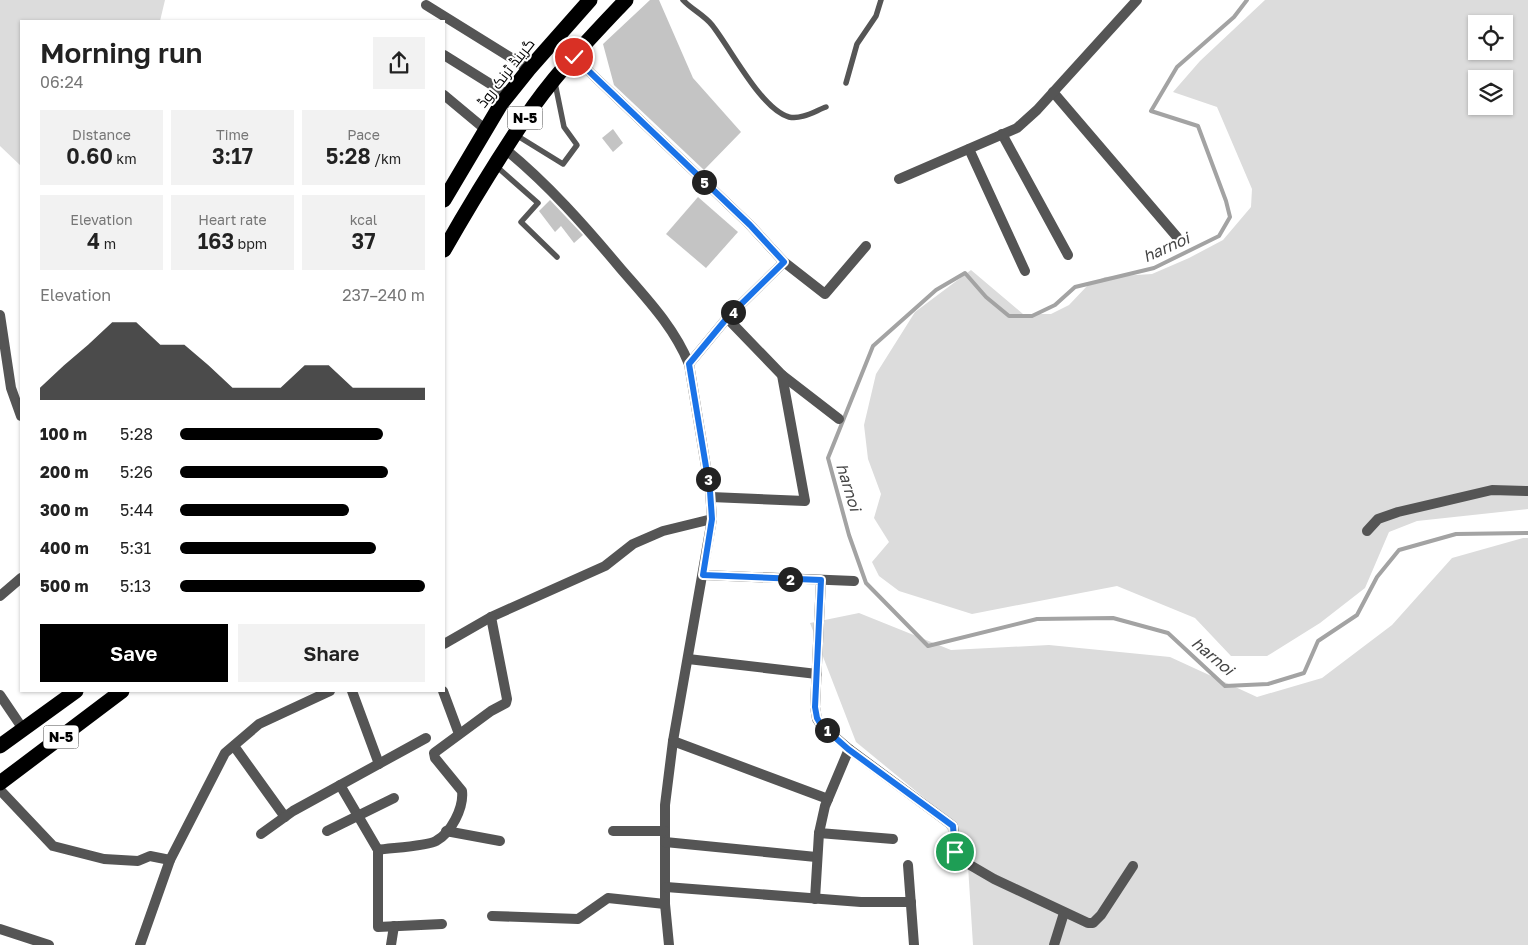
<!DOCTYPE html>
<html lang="en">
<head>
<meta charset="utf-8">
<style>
  :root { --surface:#fff; --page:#f2f2f2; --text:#222; --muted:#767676; --accent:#000 }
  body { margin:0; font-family:"Golos Text",Cairo,sans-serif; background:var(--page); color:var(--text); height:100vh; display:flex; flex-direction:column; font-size:19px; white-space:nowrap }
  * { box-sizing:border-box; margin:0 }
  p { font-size:16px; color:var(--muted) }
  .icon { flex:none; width:28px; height:28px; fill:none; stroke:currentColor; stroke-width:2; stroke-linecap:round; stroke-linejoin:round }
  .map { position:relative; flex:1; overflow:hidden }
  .panel { position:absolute; left:20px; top:20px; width:425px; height:672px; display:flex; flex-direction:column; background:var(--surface); border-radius:0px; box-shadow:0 1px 4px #0004 }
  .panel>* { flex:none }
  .controls { position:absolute; left:1468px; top:15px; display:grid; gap:10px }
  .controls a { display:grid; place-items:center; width:45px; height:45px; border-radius:0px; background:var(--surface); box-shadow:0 1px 4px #0004; font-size:25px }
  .pin { position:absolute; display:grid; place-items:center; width:42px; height:42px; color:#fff; margin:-21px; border:2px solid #fff; border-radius:50%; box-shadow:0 1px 5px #0007 }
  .km { position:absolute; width:25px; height:25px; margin:-12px; border-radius:50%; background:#222; color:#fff; font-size:14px; line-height:25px; text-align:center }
  .round { display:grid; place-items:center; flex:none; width:52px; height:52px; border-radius:0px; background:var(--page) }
  .headline { display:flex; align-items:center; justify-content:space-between; height:85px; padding:0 20px }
  h1 { font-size:28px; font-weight:600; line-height:38px }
  .metrics { display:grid; grid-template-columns:repeat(3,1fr); gap:8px; height:85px; padding:5px 20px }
  .metrics div { display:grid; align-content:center; border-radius:0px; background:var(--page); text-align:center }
  .metrics b { font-size:21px; font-weight:600 }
  .metrics small { font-size:14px; font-weight:400 }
  .metrics p { font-size:14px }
  .chart { height:140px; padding:10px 20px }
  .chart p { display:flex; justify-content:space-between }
  .chart svg { width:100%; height:90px; margin-top:5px; fill:var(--accent); opacity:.7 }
  .button { display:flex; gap:10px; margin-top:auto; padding:10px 20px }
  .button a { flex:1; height:58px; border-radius:0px; background:var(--accent); color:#fff; font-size:20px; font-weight:600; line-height:58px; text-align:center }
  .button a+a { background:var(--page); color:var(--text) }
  ul { padding:0 20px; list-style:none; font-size:16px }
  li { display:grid; grid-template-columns:80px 60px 1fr; align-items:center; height:38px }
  li i { height:12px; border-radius:6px; background:var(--accent) }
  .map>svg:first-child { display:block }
</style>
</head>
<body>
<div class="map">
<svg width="1528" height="945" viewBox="0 0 1528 945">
  <rect width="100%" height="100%" fill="#fff"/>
  <g fill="#dcdcdc" fill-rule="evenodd">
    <path d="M 0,0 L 165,0 L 160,21 L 21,21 L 21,166 L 0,146 Z"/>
    <path d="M 1265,0 L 1528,0 L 1528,509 L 1417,521 L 1389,532 L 1365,588 L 1320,623 L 1267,656 L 1231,656 L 1195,618 L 1117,586 L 972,614 L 899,591 L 879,576 L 872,562 L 889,542 L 874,518 L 881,494 L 868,459 L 864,425 L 876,374 L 915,312 L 971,270 L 1023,314 L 1051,314 L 1069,305 L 1088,285 L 1105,277 L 1152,274 L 1189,258 L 1223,240 L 1251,207 L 1252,189 L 1217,107 L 1173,92 L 1200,61 ZM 1476,24 L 1504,24 L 1504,51 L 1476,51 ZM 1476,79 L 1504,79 L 1504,106 L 1476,106 Z"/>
    <path d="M 1523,538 L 1528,538 L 1528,945 L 973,945 L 968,866 L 934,806 L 856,742 L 810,623 L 859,613 L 951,650 L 1049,645 L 1170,657 L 1257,697 L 1322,678 L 1392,625 L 1452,558 Z"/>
  </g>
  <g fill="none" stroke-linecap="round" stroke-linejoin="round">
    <path stroke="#a3a3a3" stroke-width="4" d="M 1247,0 L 1234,17 L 1177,67 L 1151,111 L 1198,126 L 1226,201 L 1230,217 L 1219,236 L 1154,268 L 1075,287 L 1055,305 L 1032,316 L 1009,316 L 986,297 L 965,273 L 936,290 L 873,346 L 828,458 L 849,535 L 866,583 L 928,646 L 1037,619 L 1113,618 L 1168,633 L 1225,686 L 1268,684 L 1304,673 L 1318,641 L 1357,615 L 1377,577 L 1399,550 L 1456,534 L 1528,533"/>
  </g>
  <g fill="#c4c4c4">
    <path d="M 650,0 L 659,0 L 693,78 L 741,132 L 704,170 L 614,85 L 603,44 Z"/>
    <path d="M 613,129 L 623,143 L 613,152 L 602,138 Z"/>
    <path d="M 698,197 L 738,232 L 706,268 L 666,234 Z"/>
    <path d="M 550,200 L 583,235 L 574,243 L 561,226 L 555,232 L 539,211 Z"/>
  </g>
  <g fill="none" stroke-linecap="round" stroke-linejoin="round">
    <g stroke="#555" stroke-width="5.5">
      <path d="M 683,0 C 691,9 704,15 712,25 C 731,49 761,109 789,117 C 801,120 815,111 826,107"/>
      <path d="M 846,83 L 857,44 L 876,16 L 881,0"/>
      <path d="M 516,135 L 563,164 L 577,145 L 564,127 L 555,83"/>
      <path d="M 496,166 L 538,203 L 521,222 L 557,257"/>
    </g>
    <g stroke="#555" stroke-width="10">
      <path d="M 426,5 L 529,69"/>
      <path d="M 444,55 L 508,95"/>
      <path d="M 574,57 L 750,225 L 784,262 L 825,294 L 866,246"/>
      <path d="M 1053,92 L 1177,237"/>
      <path d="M 444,95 L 486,130"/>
      <path d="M 1002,134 L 1068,255"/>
      <path d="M 505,149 C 548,184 585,226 621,269 C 647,299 674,327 689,364 L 710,491 L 712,519 L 673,741 L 665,805 L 665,904 L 669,945"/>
      <path d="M 969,149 L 1025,271"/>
      <path d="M 899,179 L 1017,128 L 1037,110 L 1137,0"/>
      <path d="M 0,315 L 11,388 L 21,416"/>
      <path d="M 689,364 L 727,318 L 784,262"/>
      <path d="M 782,375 L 839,419"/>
      <path d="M 711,497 L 805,501 L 782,375 L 727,318"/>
      <path d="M 1367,531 L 1378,519 L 1398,512 L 1492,490 L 1528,491"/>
      <path d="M 703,575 L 854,581"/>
      <path d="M 821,580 L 815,707 L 817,719 L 821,725 L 849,749 L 953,826 L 958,858 L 994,879 L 1088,923 L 1093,923 L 1101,915 L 1133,866"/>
      <path d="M 0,596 L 21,578"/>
      <path d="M 444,644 L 491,617 L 605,566 L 633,544 L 663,531 L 712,519"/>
      <path d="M 688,659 L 817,674"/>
      <path d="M 352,691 L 379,764"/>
      <path d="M 443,691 L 459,734"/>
      <path d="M 0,695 L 23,729"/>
      <path d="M 673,741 L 828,799"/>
      <path d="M 234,746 L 285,817"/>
      <path d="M 340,785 L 378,850"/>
      <path d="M 0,790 L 53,846 L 104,859 L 138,861 L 150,856 L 170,860"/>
      <path d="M 327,831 L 394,798"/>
      <path d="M 446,831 L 500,841"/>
      <path d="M 613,831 L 665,831"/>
      <path d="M 819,833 L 893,839"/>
      <path d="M 261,834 L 293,811 L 426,738"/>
      <path d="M 665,842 L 816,857"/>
      <path d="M 908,865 L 914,945"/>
      <path d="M 666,887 L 861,902 L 911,902"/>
      <path d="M 815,899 L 819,833 L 825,806 L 849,749"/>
      <path d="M 492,916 L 578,919 L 608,898 L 665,904"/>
      <path d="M 442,924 L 378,927 L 378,850 C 390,848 428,846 436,841 C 451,833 464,808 462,791 L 435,758 L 434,753 L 491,711 L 506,703 L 507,699 L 491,617"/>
      <path d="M 0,929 L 49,945"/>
      <path d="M 140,945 L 170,860 L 225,753 L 259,724 L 330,691"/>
      <path d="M 391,945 L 394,926"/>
      <path d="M 1054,945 L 1064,913"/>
    </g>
    <g stroke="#000" stroke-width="15">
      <path d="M 444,200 L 501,104 L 529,69 L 590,0"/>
      <path d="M 444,250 C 469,206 496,162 524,120 C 551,78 592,36 626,0"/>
      <path d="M 0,746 L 76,691"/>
      <path d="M 0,783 L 122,691"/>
    </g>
  </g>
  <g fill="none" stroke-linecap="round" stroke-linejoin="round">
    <defs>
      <path id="route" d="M 574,57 L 750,225 L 784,262 L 727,318 L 689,364 L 710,491 L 712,519 L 703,575 L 821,580 L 815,707 L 817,718 L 821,725 L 848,749 L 953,826 L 955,852"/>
    </defs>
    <use href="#route" stroke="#fff" stroke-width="10"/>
    <use href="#route" stroke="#1a73e8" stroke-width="6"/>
  </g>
  <g text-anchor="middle" stroke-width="4" stroke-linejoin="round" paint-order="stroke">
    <g fill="#fff" stroke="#4c4c4c" stroke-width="1">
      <rect x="507.5" y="106.5" width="35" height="23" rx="4"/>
      <rect x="43.5" y="725.5" width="35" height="23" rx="4"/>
    </g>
    <g font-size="14" font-weight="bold" fill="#000">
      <text x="525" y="123">N-5</text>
      <text x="61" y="742">N-5</text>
    </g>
    <g font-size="15" fill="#000" stroke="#fff">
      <text transform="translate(506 73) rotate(-52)" y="5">گرینڈ ٹرنک روڈ</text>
    </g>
    <g font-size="16" font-style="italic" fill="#444" stroke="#fff">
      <text transform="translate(1166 247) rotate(-24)" y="6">harnoi</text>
      <text transform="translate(849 487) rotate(73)" y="6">harnoi</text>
      <text transform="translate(1213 656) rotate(40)" y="6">harnoi</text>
    </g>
  </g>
</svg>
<div class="controls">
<a><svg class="icon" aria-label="locate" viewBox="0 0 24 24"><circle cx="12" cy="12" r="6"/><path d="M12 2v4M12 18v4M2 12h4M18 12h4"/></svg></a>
<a><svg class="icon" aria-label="layers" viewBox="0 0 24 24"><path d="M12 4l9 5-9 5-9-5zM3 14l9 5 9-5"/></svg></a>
</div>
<div class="pin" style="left:955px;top:852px;background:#1e9e55"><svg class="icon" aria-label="arrive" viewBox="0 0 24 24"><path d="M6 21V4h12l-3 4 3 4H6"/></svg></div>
<div class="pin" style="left:574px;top:57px;background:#d93025"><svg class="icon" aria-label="check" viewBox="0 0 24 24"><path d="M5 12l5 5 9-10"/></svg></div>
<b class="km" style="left:827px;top:730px">1</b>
<b class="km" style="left:790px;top:579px">2</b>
<b class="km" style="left:708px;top:479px">3</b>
<b class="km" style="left:733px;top:312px">4</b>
<b class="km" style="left:704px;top:182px">5</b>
<section class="panel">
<div class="headline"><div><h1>Morning run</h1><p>06:24</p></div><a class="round"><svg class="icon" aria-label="share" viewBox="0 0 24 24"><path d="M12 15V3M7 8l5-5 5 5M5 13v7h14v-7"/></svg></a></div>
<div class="metrics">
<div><p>Distance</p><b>0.60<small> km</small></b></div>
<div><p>Time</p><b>3:17</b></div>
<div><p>Pace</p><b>5:28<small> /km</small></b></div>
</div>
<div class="metrics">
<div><p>Elevation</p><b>4<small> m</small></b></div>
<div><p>Heart rate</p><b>163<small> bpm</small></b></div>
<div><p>kcal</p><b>37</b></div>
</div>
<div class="chart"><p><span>Elevation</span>237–240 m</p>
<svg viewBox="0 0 160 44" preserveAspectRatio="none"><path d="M0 44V38L10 27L20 17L30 6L40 6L50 17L60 17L70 27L80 38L90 38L100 38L110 27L120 27L130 38L140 38L150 38L160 38V44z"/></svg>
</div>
<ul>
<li><b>100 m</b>5:28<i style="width:83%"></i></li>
<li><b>200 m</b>5:26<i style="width:85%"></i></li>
<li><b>300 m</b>5:44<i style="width:69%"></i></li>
<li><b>400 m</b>5:31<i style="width:80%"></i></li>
<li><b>500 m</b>5:13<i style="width:100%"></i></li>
</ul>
<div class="button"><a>Save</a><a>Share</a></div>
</section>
</div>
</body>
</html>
